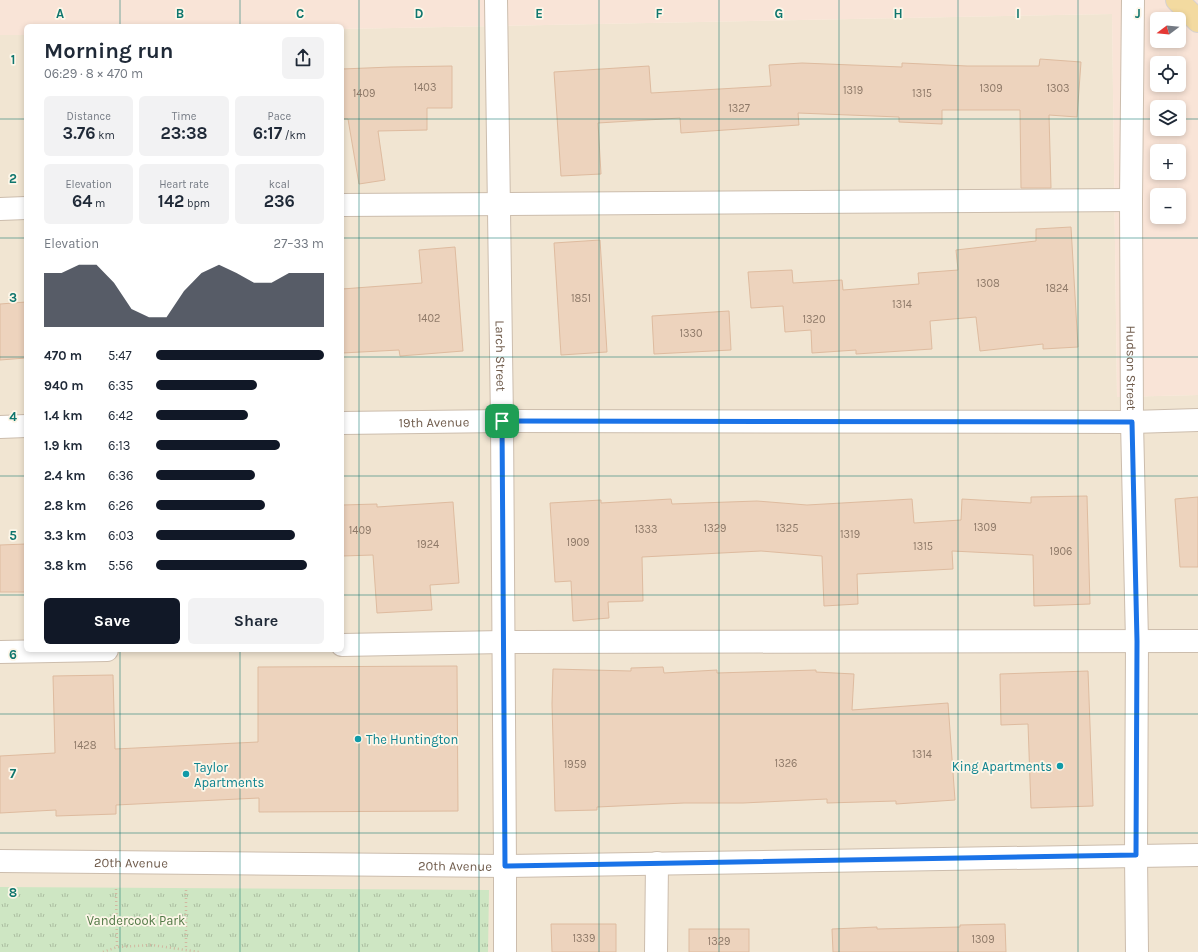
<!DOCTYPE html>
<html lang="en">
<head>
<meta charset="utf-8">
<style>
  :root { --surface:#fff; --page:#f2f2f3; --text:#1f2937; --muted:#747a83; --accent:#111827 }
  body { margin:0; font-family:Karla,sans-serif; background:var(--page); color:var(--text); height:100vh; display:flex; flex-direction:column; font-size:15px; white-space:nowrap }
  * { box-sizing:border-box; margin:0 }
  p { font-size:13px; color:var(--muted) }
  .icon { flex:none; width:22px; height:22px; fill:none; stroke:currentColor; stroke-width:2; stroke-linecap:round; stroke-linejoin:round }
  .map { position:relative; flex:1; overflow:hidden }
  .drawer { position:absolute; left:24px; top:24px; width:320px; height:628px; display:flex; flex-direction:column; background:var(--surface); border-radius:6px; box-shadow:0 2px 6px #0003 }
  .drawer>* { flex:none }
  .needle { width:26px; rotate:254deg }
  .fabs { position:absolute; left:1150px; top:12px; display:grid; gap:8px }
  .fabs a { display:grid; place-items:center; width:36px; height:36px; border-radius:6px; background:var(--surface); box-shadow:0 2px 6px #0003; font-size:20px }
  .pin { position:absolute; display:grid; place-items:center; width:34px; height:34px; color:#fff; margin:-17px; border-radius:8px; box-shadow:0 2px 6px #0006 }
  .round { display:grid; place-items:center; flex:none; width:42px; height:42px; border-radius:6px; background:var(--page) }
  .summary { display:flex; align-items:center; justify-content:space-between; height:68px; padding:0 20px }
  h1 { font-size:22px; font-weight:700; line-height:30px }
  .metrics { display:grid; grid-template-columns:repeat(3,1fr); gap:6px; height:68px; padding:4px 20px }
  .metrics div { display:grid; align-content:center; border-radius:6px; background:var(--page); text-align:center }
  .metrics b { font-size:17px; font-weight:700 }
  .metrics small { font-size:11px; font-weight:400 }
  .metrics p { font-size:11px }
  .chart { height:112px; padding:8px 20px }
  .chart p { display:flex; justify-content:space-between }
  .chart svg { width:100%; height:72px; margin-top:4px; fill:var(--accent); opacity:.7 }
  .cta { display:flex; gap:8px; margin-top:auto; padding:8px 20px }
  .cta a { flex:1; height:46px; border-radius:6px; background:var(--accent); color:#fff; font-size:16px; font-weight:700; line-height:46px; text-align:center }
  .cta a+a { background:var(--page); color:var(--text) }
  ul { padding:0 20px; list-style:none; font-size:13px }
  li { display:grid; grid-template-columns:64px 48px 1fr; align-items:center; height:30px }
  li i { height:10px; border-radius:5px; background:var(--accent) }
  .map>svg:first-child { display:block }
</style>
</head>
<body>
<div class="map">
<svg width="1198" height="952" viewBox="0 0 1198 952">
  <defs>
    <pattern id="grass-tufts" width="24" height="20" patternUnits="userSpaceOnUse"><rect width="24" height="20" fill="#cee6c3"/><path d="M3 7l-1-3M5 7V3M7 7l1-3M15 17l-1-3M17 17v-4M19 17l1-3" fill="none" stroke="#abbda0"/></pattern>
  </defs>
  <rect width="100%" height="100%" fill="#faf2e3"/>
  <path fill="#f1e5d2" d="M 1112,14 L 1117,397 L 1198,395 L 1198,952 L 0,952 L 0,35 L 26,35 L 26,650 L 342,650 L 342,29 Z"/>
  <path fill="#f9e4d7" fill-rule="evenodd" d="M 0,0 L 1198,0 L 1198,395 L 1117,397 L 1112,14 L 342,29 L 342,26 L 26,26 L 26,35 L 0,35 ZM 1157,19 L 1179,19 L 1179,41 L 1157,41 ZM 1157,63 L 1179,63 L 1179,85 L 1157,85 ZM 1157,107 L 1179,107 L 1179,129 L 1157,129 ZM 1157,151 L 1179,151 L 1179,173 L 1157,173 ZM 1157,195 L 1179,195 L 1179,217 L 1157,217 Z"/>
  <path fill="url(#grass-tufts)" d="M 0,887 L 489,890 L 488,952 L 0,952 Z"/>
  <g fill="#edd3bd" stroke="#debb9f">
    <path d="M 1040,59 L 1081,62 L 1077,117 L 1049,115 L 1051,188 L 1021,188 L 1020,110 L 942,110 L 942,124 L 899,122 L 899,117 L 798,113 L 799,125 L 681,133 L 680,118 L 598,123 L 601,174 L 561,176 L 554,72 L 649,66 L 651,93 L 771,86 L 769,65 L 802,63 L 902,67 L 902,63 L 967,66 L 1039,66 Z"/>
    <path d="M 452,66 L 452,108 L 427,108 L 427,130 L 378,131 L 385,180 L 359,184 L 348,119 L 342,119 L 342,69 L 391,67 Z"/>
    <path d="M 1071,227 L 1078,347 L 1043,349 L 1043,344 L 980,351 L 976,317 L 930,321 L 932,349 L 856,354 L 856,350 L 812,353 L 811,330 L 785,332 L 783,306 L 751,308 L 748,272 L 792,270 L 793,283 L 842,280 L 843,290 L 919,284 L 918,273 L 958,270 L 956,250 L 1036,241 L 1036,229 Z"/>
    <path d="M 600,240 L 607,352 L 561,355 L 554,243 Z"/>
    <path d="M 455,247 L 463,351 L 400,356 L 399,350 L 342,353 L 342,289 L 422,283 L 419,250 Z"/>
    <path d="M 26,302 L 26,358 L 0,360 L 0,304 Z"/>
    <path d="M 729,311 L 731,350 L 654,354 L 652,316 Z"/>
    <path d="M 1087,496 L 1090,604 L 1034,606 L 1033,555 L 952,551 L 953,569 L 857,574 L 858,604 L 824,606 L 822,556 L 761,551 L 642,557 L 643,601 L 608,602 L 609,618 L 573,621 L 571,581 L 555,582 L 550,503 L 601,500 L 601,503 L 671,499 L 672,504 L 757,501 L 807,505 L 912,499 L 914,523 L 961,520 L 962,499 L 1031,503 L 1031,497 Z"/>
    <path d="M 1198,497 L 1198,567 L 1180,567 L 1175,499 Z"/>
    <path d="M 453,502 L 459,583 L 430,585 L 432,610 L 377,613 L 373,555 L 342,556 L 342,505 L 377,504 L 377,507 Z"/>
    <path d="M 26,544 L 26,592 L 0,592 L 0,545 Z"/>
    <path d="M 457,666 L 458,811 L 259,812 L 259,798 L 116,805 L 116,814 L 56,816 L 56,810 L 0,813 L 0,756 L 55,753 L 53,676 L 113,675 L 115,749 L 258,742 L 258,667 Z"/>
    <path d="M 663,667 L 664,673 L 717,670 L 717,673 L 816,670 L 816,672 L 854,674 L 852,710 L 948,703 L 955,800 L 896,804 L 896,801 L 827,803 L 827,799 L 743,803 L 684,803 L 597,807 L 597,810 L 555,811 L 552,704 L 553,669 L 631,671 L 631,668 Z"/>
    <path d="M 1088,671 L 1093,806 L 1031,808 L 1028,724 L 1001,725 L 1000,674 Z"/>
    <path d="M 551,924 L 616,924 L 616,952 L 552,952 Z"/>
    <path d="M 1005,924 L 1006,952 L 833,952 L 832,929 L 877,927 L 877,929 L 960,927 L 960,925 Z"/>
    <rect x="689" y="929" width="60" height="23"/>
  </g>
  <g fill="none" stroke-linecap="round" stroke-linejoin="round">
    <defs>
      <g id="minor">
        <path id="s1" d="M 496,0 L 502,421 L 505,866 L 505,952"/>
        <path id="s2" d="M 1133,0 L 1131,200 L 1132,422 L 1137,641 L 1136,855 L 1137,952"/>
        <path d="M 342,205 L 1131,200"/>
        <path d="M 0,209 L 26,208"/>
        <path id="s3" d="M 342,423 L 502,421 L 1132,422 L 1198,420"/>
        <path d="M 0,427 L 26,426"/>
        <path d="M 342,645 L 503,642 L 1198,641"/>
        <path d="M 0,652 L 107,650"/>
        <path id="s4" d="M 0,861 L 505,866 L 1198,855"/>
        <path d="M 656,952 L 657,863"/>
      </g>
      <path id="major" d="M 1177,0 L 1198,21"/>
    </defs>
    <use href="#minor" stroke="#ccbdad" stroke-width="24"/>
    <use href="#major" stroke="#d7d1cd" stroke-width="24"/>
    <g stroke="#d1b7a0" stroke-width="2.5" stroke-dasharray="1 3" stroke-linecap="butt">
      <path d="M 116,889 L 117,947"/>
      <path d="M 186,890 L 186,949"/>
      <path d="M 103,952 L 117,947 L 152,945 L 199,952"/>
    </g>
    <use href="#minor" stroke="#fff" stroke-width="22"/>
    <use href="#major" stroke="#f3daa0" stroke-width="22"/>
  </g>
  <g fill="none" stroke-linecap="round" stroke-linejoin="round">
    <defs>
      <path id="route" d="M 502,421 L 1132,422 L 1137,641 L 1136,855 L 505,866 Z"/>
    </defs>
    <use href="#route" stroke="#fff" stroke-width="8"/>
    <use href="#route" stroke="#1a73e8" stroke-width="5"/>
  </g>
  <path fill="none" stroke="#0f766e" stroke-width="1" stroke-opacity="0.55" d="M 120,0 L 120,26M 240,0 L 240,26M 359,0 L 359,952M 479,0 L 479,952M 599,0 L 599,952M 719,0 L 719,952M 839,0 L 839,952M 958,0 L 958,952M 1078,0 L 1078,952M 0,119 L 26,119M 342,119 L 1157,119M 1179,119 L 1198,119M 0,238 L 26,238M 342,238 L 1198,238M 0,357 L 26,357M 342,357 L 1198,357M 0,476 L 26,476M 342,476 L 1198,476M 0,595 L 26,595M 342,595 L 1198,595M 120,650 L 120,952M 240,650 L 240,952M 0,714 L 1198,714M 0,833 L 1198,833"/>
  <g fill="#0f9aa8" stroke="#fdf6e8" stroke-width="1.5">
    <circle cx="358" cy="739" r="4"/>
    <circle cx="1060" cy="766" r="4"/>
    <circle cx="186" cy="774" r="4"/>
  </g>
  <g text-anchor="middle" stroke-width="3.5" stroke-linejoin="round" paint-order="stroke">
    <g font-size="11" fill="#8e7968">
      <text x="425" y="91">1403</text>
      <text x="991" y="92">1309</text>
      <text x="1058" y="92">1303</text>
      <text x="853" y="94">1319</text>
      <text x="364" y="97">1409</text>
      <text x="922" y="97">1315</text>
      <text x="739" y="112">1327</text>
      <text x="988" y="287">1308</text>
      <text x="1057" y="292">1824</text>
      <text x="581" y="302">1851</text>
      <text x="902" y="308">1314</text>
      <text x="429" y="322">1402</text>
      <text x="814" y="323">1320</text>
      <text x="691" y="337">1330</text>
      <text x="985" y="531">1309</text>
      <text x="715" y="532">1329</text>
      <text x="787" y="532">1325</text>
      <text x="646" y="533">1333</text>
      <text x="360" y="534">1409</text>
      <text x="850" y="538">1319</text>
      <text x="578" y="546">1909</text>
      <text x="428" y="548">1924</text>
      <text x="923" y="550">1315</text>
      <text x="1061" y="555">1906</text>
      <text x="85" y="749">1428</text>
      <text x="922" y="758">1314</text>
      <text x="786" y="767">1326</text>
      <text x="575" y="768">1959</text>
      <text x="584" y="942">1339</text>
      <text x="983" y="943">1309</text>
      <text x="719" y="945">1329</text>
    </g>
    <g font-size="13" fill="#6f5b4b" stroke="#fdf6e8">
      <text dy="5" stroke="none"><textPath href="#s1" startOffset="356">Larch Street</textPath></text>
      <text dy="5" stroke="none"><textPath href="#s2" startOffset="368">Hudson Street</textPath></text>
      <text dy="5" stroke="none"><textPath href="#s3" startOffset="92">19th Avenue</textPath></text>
      <text dy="5" stroke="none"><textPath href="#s4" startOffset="131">20th Avenue</textPath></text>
      <text dy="5" stroke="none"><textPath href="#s4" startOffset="455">20th Avenue</textPath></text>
    </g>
    <g font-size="13" fill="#0d838f" stroke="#fdf6e8" text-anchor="start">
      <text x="366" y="744">The Huntington</text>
      <text x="1052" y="771" text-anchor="end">King Apartments</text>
      <text x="194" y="772">Taylor<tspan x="194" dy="15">Apartments</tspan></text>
    </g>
    <g font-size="13" fill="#537a47" stroke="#fdf6e8">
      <text x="136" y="925">Vandercook Park</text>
    </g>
  </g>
  <g font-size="13" text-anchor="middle" font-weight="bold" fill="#0f766e" stroke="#fdf6e8" stroke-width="3.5" stroke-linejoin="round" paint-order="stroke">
    <text x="60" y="18">A</text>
    <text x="180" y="18">B</text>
    <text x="300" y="18">C</text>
    <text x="419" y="18">D</text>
    <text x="539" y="18">E</text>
    <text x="659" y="18">F</text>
    <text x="779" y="18">G</text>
    <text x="898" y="18">H</text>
    <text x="1018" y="18">I</text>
    <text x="1138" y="18">J</text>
    <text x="13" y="64">1</text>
    <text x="13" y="183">2</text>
    <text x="13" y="302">3</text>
    <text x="13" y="421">4</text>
    <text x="13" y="540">5</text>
    <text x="13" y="659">6</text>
    <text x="13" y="778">7</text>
    <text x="13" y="897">8</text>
  </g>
</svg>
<div class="fabs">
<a><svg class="needle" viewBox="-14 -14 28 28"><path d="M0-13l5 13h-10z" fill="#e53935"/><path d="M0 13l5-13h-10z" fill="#747a83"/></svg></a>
<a><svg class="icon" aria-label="locate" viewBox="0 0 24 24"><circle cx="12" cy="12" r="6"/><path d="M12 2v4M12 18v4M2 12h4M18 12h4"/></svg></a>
<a><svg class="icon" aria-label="layers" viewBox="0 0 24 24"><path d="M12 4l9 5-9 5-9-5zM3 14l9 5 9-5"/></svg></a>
<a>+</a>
<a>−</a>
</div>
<div class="pin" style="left:502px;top:421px;background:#1e9e55"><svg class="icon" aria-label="arrive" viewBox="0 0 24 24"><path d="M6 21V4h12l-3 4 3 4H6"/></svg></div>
<section class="drawer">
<div class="summary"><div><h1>Morning run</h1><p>06:29 · 8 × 470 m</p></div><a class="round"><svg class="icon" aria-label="share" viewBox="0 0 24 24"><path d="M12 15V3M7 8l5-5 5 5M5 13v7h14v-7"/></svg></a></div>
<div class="metrics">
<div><p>Distance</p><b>3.76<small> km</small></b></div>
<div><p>Time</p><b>23:38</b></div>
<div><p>Pace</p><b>6:17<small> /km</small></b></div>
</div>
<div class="metrics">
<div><p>Elevation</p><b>64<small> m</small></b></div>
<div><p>Heart rate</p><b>142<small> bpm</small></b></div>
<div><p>kcal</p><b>236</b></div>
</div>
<div class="chart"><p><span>Elevation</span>27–33 m</p>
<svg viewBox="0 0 160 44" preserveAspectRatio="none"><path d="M0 44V11L10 11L20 6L30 6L40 17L50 33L60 38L70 38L80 22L90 11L100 6L110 11L120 17L130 17L140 11L150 11L160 11V44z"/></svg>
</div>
<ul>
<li><b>470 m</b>5:47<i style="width:100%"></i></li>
<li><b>940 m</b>6:35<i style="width:60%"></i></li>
<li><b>1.4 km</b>6:42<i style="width:55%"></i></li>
<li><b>1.9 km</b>6:13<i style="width:74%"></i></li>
<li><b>2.4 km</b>6:36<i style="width:59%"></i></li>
<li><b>2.8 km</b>6:26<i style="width:65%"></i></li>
<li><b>3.3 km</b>6:03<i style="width:83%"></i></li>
<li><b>3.8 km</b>5:56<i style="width:90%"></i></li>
</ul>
<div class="cta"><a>Save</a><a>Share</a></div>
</section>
</div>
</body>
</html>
